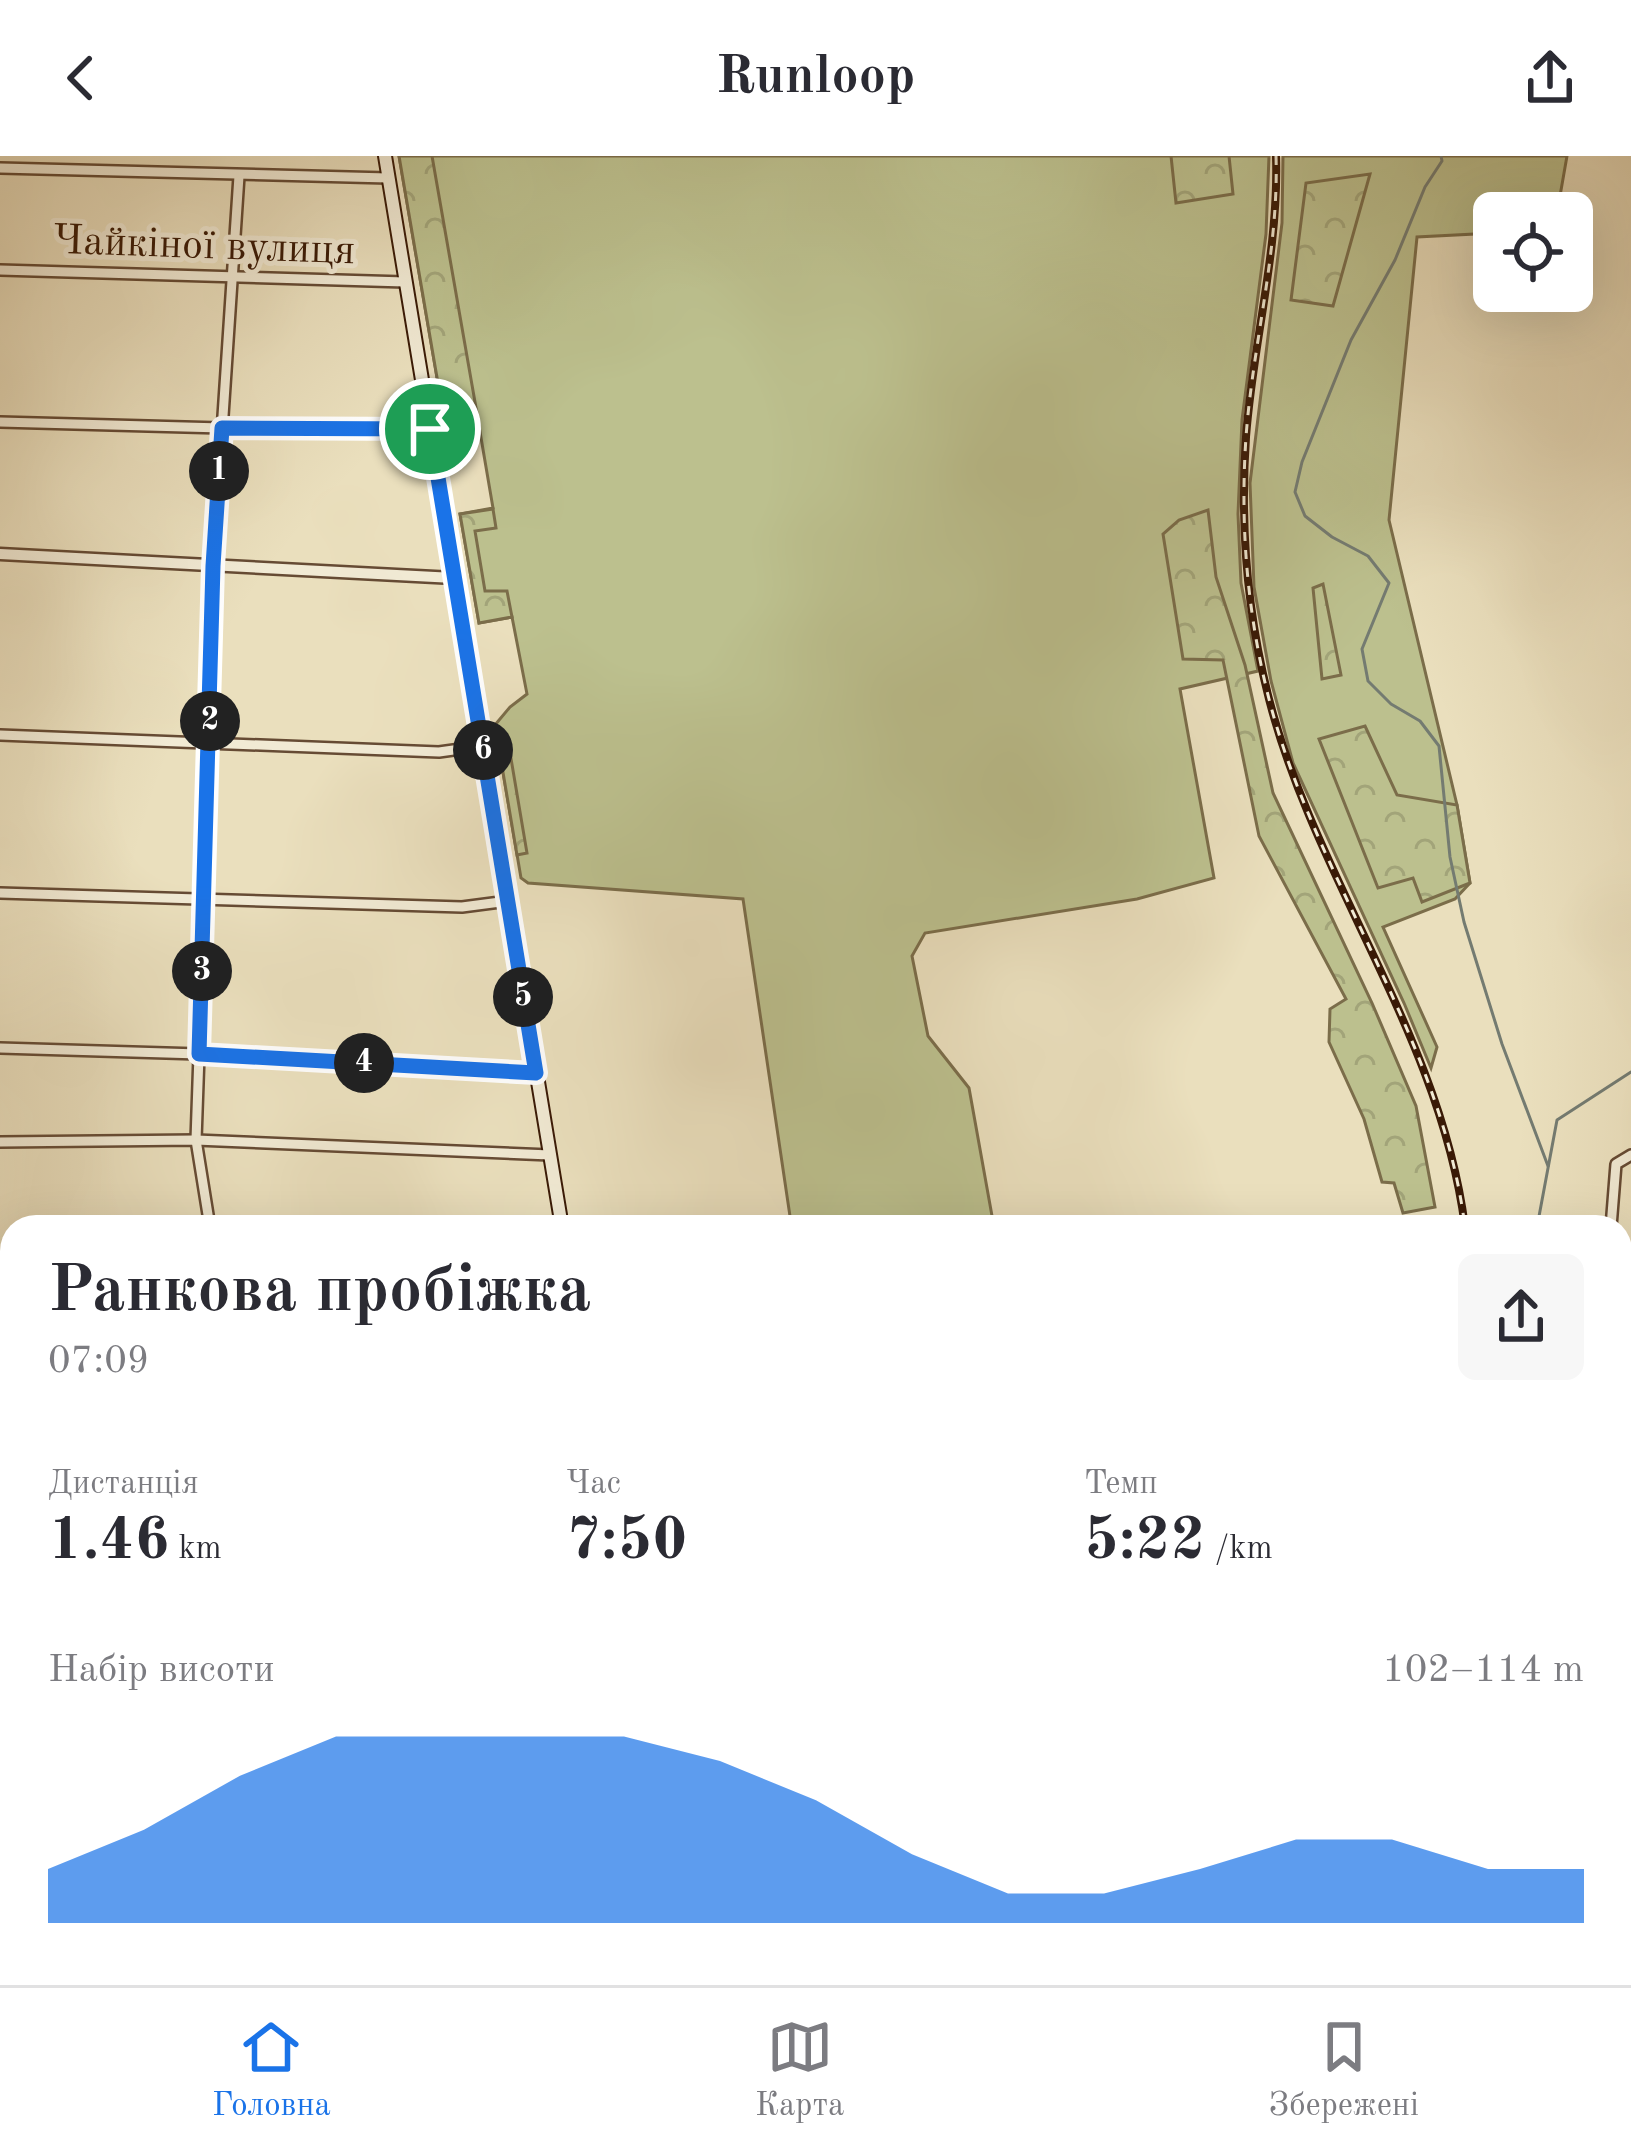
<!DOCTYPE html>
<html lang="uk">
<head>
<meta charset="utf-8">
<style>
  :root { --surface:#fff; --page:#f7f7f7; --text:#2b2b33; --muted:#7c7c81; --line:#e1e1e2; --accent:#1a73e8 }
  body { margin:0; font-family:"Old Standard TT",serif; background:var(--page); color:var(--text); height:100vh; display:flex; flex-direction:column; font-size:45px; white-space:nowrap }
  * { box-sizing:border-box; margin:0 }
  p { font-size:39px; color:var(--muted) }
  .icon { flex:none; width:66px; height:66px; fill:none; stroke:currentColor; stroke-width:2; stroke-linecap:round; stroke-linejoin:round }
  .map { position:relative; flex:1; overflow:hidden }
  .sheet { position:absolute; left:0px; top:1059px; width:1632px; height:771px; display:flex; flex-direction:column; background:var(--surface); border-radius:36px 36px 0 0; box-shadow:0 12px 48px #0002 }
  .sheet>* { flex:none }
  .buttons { position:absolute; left:1473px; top:36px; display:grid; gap:24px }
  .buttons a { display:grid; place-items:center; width:120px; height:120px; border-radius:18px; background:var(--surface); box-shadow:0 12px 48px #0002; font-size:60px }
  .pin { position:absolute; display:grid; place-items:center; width:102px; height:102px; color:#fff; margin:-51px; border:6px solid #fff; border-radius:50%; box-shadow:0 3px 12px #0007 }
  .km { position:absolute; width:60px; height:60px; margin:-30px; border-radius:50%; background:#222; color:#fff; font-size:33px; line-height:60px; text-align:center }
  .round { display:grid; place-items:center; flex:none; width:126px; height:126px; border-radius:18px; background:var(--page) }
  .head { display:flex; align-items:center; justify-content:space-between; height:204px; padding:0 48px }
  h1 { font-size:66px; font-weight:600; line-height:90px }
  .figures { display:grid; grid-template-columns:repeat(3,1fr); gap:18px; height:204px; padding:12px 48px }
  .figures div { display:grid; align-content:center }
  .figures b { font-size:60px; font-weight:600 }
  .figures small { font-size:33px; font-weight:400 }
  .figures p { font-size:33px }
  .chart { height:336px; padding:24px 48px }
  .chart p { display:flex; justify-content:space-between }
  .chart svg { width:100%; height:216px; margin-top:12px; fill:var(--accent); opacity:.7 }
  header { display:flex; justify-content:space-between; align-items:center; height:156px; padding:0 48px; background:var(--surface); font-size:54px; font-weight:600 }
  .tab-bar { display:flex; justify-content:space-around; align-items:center; height:168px; border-top:3px solid var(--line); background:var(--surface); font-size:33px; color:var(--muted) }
  .tab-bar a { display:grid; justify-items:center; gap:6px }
  .tab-bar .active { color:var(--accent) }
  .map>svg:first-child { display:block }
</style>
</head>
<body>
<header><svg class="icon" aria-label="back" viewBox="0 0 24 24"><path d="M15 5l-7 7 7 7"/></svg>Runloop<svg class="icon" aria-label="share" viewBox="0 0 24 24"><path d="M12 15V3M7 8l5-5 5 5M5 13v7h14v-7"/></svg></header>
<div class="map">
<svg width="1631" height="1829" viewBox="0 0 1631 1829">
  <defs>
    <pattern id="forest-crowns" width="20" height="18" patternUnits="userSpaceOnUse" patternTransform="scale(3)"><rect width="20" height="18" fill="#bcc08e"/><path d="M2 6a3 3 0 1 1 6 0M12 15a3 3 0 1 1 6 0" fill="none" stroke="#a2a479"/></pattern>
  </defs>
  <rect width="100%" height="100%" fill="#eadfbd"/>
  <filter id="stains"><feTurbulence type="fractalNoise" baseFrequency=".00167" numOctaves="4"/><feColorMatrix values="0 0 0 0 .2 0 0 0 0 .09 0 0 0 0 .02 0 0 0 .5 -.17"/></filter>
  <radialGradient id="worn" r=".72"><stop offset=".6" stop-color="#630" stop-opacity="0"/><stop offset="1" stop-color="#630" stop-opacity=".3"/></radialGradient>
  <g fill="#bcc08e" stroke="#7b6d4a" stroke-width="3">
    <path d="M 399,0 L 1269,0 L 1266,78 L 1242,264 L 1238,358 L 1241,427 L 1258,515 L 1180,533 L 1214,722 L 1137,743 L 925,777 L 912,800 L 928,880 L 969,932 L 994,1071 L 794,1071 L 791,1067 L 743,743 L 528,727 L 521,722 L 495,569 L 510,551 L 527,538 L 512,461 L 479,467 L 460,358 L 493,352 L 479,270 L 446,274 Z"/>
    <path d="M 1283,0 L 1567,0 L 1557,57 L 1494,57 L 1494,77 L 1417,81 L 1389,364 L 1457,649 L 1470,727 L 1455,743 L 1383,771 L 1437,891 L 1431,912 L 1404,847 L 1293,607 L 1271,525 L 1254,431 L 1250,327 L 1282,67 Z"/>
    <path d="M 859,1818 L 1004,1828 L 1004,1829 L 858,1829 Z"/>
    <path d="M 1247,1818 L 1347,1818 L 1352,1829 L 1247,1829 Z"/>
  </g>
  <g fill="url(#forest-crowns)" stroke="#7b6d4a" stroke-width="3">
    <path d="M 399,0 L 432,0 L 479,269 L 446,274 Z"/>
    <path d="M 1171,0 L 1229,0 L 1233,38 L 1176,47 Z"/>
    <path d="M 1370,18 L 1333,150 L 1291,144 L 1306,27 Z"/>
    <path d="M 493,353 L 496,372 L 475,375 L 485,435 L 507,435 L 512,461 L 479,467 L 460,358 Z"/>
    <path d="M 1208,354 L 1216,421 L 1245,509 L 1273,637 L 1372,847 L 1416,950 L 1435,1051 L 1403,1057 L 1394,1027 L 1382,1026 L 1364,963 L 1329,886 L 1330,853 L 1346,843 L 1259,680 L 1223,504 L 1183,503 L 1163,378 L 1179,364 Z"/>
    <path d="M 1323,428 L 1341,519 L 1322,523 L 1313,432 Z"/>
    <path d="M 1365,570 L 1397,639 L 1457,649 L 1470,727 L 1422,746 L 1413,722 L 1378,732 L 1319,583 Z"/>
    <path d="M 507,579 L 527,697 L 517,699 L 497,581 Z"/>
  </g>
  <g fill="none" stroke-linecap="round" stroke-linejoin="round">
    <g stroke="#747b71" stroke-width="3">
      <path d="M 1441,0 L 1442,5 L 1425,31 L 1395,104 L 1351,184 L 1302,306 L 1295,336 L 1305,360 L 1332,381 L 1368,400 L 1389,427 L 1362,493 L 1368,525 L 1391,548 L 1420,565 L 1439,590 L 1450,701 L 1464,766 L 1502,888 L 1548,1010"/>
      <path d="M 1537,1071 L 1557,964 L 1631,916"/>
      <path d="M 1620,1704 L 1631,1700"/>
      <path d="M 1517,1829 L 1519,1818"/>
    </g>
    <defs>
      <g id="minor">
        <path d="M 0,12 L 388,22"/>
        <path d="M 0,114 L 405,126"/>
        <path d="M 0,266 L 222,272 L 430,273"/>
        <path d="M 0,579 L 439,596 L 482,590"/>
        <path d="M 0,737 L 462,751 L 508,745"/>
        <path d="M 0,892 L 199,898 L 536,917"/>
        <path d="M 0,986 L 196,984 L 550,999"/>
        <path d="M 210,1071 L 196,984 L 210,586 L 213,410 L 239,20"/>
        <path d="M 1611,1071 L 1616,1008 L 1631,999"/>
        <path d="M 1620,1160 L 1631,1161"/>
        <path d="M 1620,1348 L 1631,1348"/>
        <path d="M 1620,1487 L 1631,1488"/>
        <path d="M 1620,1657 L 1631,1657"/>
        <path d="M 1620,1750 L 1631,1742"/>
        <path d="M 1584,1818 L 1596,1829"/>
        <path d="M 1479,1829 L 1479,1818"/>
        <path d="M 1570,1829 L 1571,1818"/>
      </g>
      <g id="tertiary">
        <path d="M 0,398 L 454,422"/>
        <path d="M 0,1184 L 12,1182"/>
      </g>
      <g id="secondary">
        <path d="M 385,0 L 562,1071"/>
        <path d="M 697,1818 L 699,1829"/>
        <path d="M 439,1829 L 502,1818"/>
      </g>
    </defs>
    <use href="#minor" stroke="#664b34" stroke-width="14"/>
    <use href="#tertiary" stroke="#664b34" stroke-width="15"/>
    <use href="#secondary" stroke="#3a1a06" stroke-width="16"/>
    <use href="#minor" stroke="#f1ead4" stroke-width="9"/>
    <use href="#tertiary" stroke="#f1ead4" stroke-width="10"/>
    <use href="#secondary" stroke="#f1ead4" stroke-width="12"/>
    <defs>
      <g id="rail">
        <path d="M 1276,0 C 1279,95 1253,186 1246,281 C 1240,369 1247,457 1269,543 C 1316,726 1441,880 1465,1071"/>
        <path d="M 1488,1829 L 1488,1818"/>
      </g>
    </defs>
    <use href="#rail" stroke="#3a1a06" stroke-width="8"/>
    <use href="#rail" stroke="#f1ead4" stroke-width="3" stroke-dasharray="9" stroke-linecap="butt"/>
  </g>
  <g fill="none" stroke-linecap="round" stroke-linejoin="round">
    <defs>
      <path id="route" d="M 222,272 L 430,273 L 536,917 L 199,898 L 213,410 Z"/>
    </defs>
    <use href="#route" stroke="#fff" stroke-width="24"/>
    <use href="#route" stroke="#1a73e8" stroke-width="15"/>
  </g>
  <g text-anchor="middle" stroke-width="10" stroke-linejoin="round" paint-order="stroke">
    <g font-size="42" fill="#3a1a06" stroke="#f1ead4">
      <text transform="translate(204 87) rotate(2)" y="15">Чайкіної вулиця</text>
    </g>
  </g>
  <rect width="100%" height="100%" filter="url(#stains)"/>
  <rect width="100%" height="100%" fill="url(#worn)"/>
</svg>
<div class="buttons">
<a><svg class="icon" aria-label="locate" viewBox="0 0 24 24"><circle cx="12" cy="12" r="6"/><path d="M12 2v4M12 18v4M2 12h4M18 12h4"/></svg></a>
</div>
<div class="pin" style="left:430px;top:273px;background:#1e9e55"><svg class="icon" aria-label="arrive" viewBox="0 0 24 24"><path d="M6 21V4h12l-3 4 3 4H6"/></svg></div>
<b class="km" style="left:219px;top:315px">1</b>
<b class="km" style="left:210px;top:565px">2</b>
<b class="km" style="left:202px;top:815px">3</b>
<b class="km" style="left:364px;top:907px">4</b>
<b class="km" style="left:523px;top:841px">5</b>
<b class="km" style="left:483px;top:594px">6</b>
<section class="sheet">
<div class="head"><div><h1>Ранкова пробіжка</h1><p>07:09</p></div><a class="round"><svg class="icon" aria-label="share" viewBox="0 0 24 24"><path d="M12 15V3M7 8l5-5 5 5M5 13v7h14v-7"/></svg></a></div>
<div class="figures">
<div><p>Дистанція</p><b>1.46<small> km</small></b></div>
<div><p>Час</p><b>7:50</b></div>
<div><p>Темп</p><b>5:22<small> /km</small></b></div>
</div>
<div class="chart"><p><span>Набір висоти</span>102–114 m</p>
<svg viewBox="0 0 160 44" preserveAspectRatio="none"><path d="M0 44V33L10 25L20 14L30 6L40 6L50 6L60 6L70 11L80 19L90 30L100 38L110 38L120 33L130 27L140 27L150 33L160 33V44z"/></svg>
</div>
</section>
</div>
<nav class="tab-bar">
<a class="active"><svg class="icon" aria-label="home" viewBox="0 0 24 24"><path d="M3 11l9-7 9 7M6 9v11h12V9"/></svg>Головна</a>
<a><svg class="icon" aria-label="map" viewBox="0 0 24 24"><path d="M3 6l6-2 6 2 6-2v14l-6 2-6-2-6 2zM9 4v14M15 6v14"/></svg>Карта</a>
<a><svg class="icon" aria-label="saved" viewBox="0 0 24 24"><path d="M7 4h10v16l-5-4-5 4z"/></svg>Збережені</a>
</nav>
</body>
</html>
